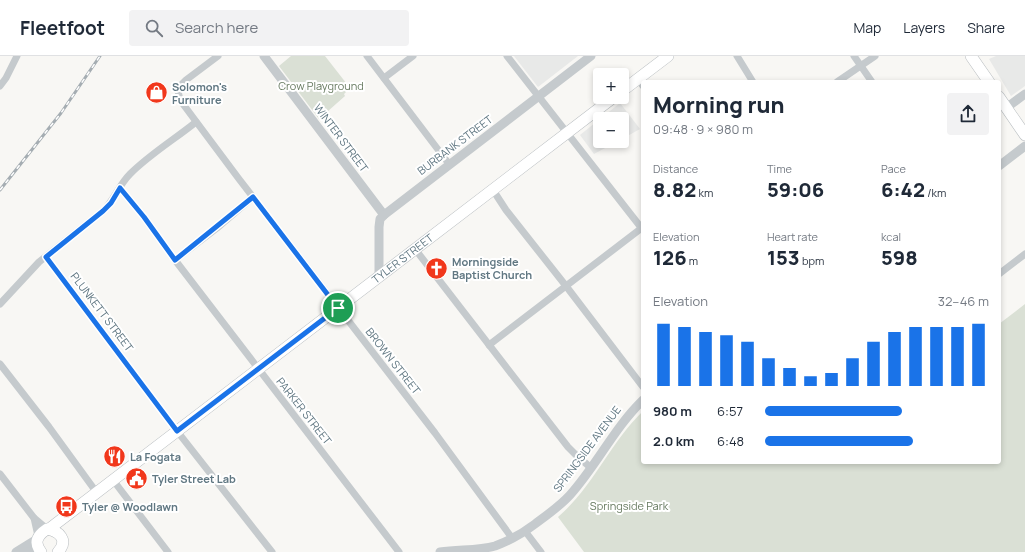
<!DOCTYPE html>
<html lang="en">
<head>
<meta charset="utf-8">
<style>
  :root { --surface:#fff; --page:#f2f2f3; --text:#1f2937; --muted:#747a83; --line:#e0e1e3; --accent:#1a73e8 }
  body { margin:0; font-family:Manrope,sans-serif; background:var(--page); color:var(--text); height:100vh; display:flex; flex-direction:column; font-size:15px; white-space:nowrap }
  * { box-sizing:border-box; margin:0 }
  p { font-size:13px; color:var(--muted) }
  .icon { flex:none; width:22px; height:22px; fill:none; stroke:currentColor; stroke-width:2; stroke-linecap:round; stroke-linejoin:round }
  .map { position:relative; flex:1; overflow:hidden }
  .side { position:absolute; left:641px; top:24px; width:360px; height:384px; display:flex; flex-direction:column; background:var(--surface); border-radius:4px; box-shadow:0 2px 6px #0003 }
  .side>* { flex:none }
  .buttons { position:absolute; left:593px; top:12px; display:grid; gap:8px }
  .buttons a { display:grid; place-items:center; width:36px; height:36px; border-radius:4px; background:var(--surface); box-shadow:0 2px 6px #0003; font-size:20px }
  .pin { position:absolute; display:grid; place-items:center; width:34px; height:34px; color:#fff; margin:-17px; border:2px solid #fff; border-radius:50%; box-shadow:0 1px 4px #0007 }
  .round { display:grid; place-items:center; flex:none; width:42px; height:42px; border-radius:4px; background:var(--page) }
  .head { display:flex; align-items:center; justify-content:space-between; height:68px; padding:0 12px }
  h1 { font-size:22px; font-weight:800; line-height:30px }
  .figures { display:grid; grid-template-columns:repeat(3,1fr); gap:6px; height:68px; padding:4px 12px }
  .figures div { display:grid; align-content:center }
  .figures b { font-size:20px; font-weight:800 }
  .figures small { font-size:11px; font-weight:400 }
  .figures p { font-size:11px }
  .chart { height:112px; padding:8px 12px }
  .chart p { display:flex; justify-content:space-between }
  .chart svg { width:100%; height:72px; margin-top:4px; stroke:var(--accent); stroke-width:6 }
  ul { padding:0 12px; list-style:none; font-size:13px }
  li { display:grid; grid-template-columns:64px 48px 1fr; align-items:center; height:30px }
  li i { height:10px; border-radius:5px; background:var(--accent) }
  header { display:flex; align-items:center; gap:24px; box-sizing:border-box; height:56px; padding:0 20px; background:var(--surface); border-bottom:1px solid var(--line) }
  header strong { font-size:19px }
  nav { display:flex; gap:22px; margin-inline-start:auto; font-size:14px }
  .search { width:280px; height:36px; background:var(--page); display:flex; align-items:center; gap:10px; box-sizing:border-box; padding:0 14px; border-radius:4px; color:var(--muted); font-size:15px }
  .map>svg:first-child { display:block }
</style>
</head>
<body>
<header>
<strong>Fleetfoot</strong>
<div class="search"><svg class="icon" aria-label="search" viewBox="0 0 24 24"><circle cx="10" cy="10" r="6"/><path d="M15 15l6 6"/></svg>Search here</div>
<nav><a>Map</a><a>Layers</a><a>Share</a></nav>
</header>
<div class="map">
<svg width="1025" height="496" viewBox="0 0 1025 496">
  <rect width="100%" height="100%" fill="#f8f7f4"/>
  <g fill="#e8e9e8">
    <path d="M 514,0 L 578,0 L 538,31 Z"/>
    <path d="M 996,0 L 1025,0 L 1025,30 L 1011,40 L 989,3 Z"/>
    <path d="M 620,47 L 640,73 L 622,83 L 622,63 L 600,63 Z"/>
    <path d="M 600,63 L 600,85 L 618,85 L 594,98 L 580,79 Z"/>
  </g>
  <g fill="#dae0d5">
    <path d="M 291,0 L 325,0 L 350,32 L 344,38 L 345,40 L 319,63 L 279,10 Z"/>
    <path d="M 1025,248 L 1025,496 L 584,496 L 558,461 C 593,431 610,387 643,355 L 643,406 L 999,406 L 999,268 Z"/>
  </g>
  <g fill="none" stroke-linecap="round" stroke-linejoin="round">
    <defs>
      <g id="primary">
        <path d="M 971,0 L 989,26"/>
        <path d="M 622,35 L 668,0"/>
        <path d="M 999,41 L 1025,79"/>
        <path id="s1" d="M 49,473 L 614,41"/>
        <path d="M 41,496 C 33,486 38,479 47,473 C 59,475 69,484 58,496"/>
      </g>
    </defs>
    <use href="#primary" stroke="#b8bdc0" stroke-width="12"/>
    <g stroke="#c5cacd" stroke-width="7">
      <path d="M 218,0 L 186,24 L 181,29 L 178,35 L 180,44 L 239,123 L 435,377 L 512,482"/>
      <path d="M 367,0 L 449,108"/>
      <path d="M 507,0 L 643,174"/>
      <path d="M 737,0 L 753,26"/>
      <path d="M 854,0 L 872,26"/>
      <path d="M 384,22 L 413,0"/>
      <path d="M 638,23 L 643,30"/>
      <path d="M 837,26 L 875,0"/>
      <path d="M 0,30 L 6,22 L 17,0"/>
      <path d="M 120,132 L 144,161 L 175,204 L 399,496"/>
      <path d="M 493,134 L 506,154 L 566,230 L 643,331"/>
      <path d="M 415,193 L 568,391 L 576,399 L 590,411"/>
      <path d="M 46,201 L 177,375 L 272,496"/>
      <path d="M 175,204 L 217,172 L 253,141"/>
      <path d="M 999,218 L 1025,198"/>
      <path d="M 0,248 L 39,206 L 103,155 C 114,144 119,129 130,118 C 150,98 175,83 196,66"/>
      <path d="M 489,289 L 643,171"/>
      <path d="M 0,308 L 49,371 L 97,437"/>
      <path d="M 0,418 L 34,462 L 47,473"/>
      <path d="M 113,424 L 168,496"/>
      <path d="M 34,462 L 38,480"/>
      <path d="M 525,475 L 541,496"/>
    </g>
    <g stroke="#c5cacd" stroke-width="9">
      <path d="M 264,0 L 384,159"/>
      <path d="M 1006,52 L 1025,38"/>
      <path d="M 999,110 L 1025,90"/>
      <path d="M 379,221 L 379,171 L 380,163 L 384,159 L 591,0"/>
      <path d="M 16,496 L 37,483"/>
      <path d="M 24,496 L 40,495"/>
      <path d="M 440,496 C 459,493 477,495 495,490 C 509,485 523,477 535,468 C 547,459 560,450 570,439 C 597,409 614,372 643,344"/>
    </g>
    <use href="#primary" stroke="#fff" stroke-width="11"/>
    <defs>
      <path id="rail" d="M 0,134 L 61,57 L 100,0"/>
    </defs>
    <use href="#rail" stroke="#a5adb2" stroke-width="3"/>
    <use href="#rail" stroke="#fff" stroke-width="1.5" stroke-dasharray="4.5" stroke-linecap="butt"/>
  </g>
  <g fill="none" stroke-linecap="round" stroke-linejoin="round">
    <defs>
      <path id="route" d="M 120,132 L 144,161 L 175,204 L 253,141 L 338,252 L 177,375 L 46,201 L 103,155 L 111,147 Z"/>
    </defs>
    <use href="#route" stroke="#fff" stroke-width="8"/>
    <use href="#route" stroke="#1a73e8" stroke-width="5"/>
  </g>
  <defs>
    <symbol id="shop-disc" viewBox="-11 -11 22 22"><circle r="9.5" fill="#f1371b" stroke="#fff"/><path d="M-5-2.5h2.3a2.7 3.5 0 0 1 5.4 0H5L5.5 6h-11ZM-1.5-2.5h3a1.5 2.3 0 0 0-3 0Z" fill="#fff"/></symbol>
    <symbol id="church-disc" viewBox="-11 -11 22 22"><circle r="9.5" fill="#f1371b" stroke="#fff"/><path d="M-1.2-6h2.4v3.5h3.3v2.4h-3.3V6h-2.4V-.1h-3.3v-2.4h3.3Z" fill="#fff"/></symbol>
    <symbol id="restaurant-disc" viewBox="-11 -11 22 22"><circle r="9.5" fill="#f1371b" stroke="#fff"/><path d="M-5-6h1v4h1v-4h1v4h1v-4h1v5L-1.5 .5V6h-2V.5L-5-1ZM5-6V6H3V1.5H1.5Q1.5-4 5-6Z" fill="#fff"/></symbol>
    <symbol id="civic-disc" viewBox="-11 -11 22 22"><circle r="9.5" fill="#f1371b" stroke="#fff"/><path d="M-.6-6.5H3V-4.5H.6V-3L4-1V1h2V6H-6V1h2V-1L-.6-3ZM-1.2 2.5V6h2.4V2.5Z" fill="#fff"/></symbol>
    <symbol id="bus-disc" viewBox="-11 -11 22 22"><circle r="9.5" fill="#f1371b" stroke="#fff"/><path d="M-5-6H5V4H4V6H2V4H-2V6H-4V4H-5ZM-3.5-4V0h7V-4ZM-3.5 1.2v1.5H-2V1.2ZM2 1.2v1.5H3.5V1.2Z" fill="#fff"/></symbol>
  </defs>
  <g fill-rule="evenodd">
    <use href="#shop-disc" x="144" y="24" width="25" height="25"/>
    <use href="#church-disc" x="424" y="200" width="25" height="25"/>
    <use href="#restaurant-disc" x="102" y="388" width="25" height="25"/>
    <use href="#civic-disc" x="124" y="410" width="25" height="25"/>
    <use href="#bus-disc" x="54" y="438" width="25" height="25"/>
  </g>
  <g text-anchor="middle" stroke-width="4" stroke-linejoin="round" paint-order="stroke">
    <g font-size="11" fill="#677a60" stroke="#fff">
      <text x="321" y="34">Crow Playground</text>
      <text x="629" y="454">Springside Park</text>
    </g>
    <g font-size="11" font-weight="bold" fill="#607782" stroke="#fff" text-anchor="start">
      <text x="172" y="35">Solomon's<tspan x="172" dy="13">Furniture</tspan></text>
      <text x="452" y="210">Morningside<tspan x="452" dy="13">Baptist Church</tspan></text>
      <text x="130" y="405">La Fogata</text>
      <text x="152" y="427">Tyler Street Lab</text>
      <text x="82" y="455">Tyler @ Woodlawn</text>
    </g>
    <g font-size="11" fill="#607782" stroke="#fff">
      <text transform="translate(341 82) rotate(53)" y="4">WINTER STREET</text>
      <text transform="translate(455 89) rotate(-37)" y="4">BURBANK STREET</text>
      <text dy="4" stroke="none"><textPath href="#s1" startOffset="445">TYLER STREET</textPath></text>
      <text transform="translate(102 256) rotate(53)" y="4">PLUNKETT STREET</text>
      <text transform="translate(393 305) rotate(52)" y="4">BROWN STREET</text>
      <text transform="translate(304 355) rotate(52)" y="4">PARKER STREET</text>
      <text transform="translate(587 393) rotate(-53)" y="4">SPRINGSIDE AVENUE</text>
    </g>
  </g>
</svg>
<div class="buttons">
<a>+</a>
<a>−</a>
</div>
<div class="pin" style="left:338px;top:252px;background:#1e9e55"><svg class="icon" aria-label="arrive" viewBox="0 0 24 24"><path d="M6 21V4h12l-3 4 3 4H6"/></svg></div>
<section class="side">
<div class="head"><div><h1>Morning run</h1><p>09:48 · 9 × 980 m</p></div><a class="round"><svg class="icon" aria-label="share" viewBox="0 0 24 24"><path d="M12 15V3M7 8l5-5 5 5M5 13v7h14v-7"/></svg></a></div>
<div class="figures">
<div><p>Distance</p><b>8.82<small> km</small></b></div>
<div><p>Time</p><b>59:06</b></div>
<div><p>Pace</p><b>6:42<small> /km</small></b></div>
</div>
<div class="figures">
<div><p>Elevation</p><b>126<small> m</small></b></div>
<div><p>Heart rate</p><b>153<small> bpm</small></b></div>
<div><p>kcal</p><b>598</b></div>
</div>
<div class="chart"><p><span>Elevation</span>32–46 m</p>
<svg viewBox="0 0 160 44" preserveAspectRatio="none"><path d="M5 44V6M15 44V8M25 44V11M35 44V13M45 44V17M55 44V27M65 44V33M75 44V38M85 44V36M95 44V27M105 44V17M115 44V11M125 44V8M135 44V8M145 44V8M155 44V6"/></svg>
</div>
<ul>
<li><b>980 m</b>6:57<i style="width:61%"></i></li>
<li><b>2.0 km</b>6:48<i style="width:66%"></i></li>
</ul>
</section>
</div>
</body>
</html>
